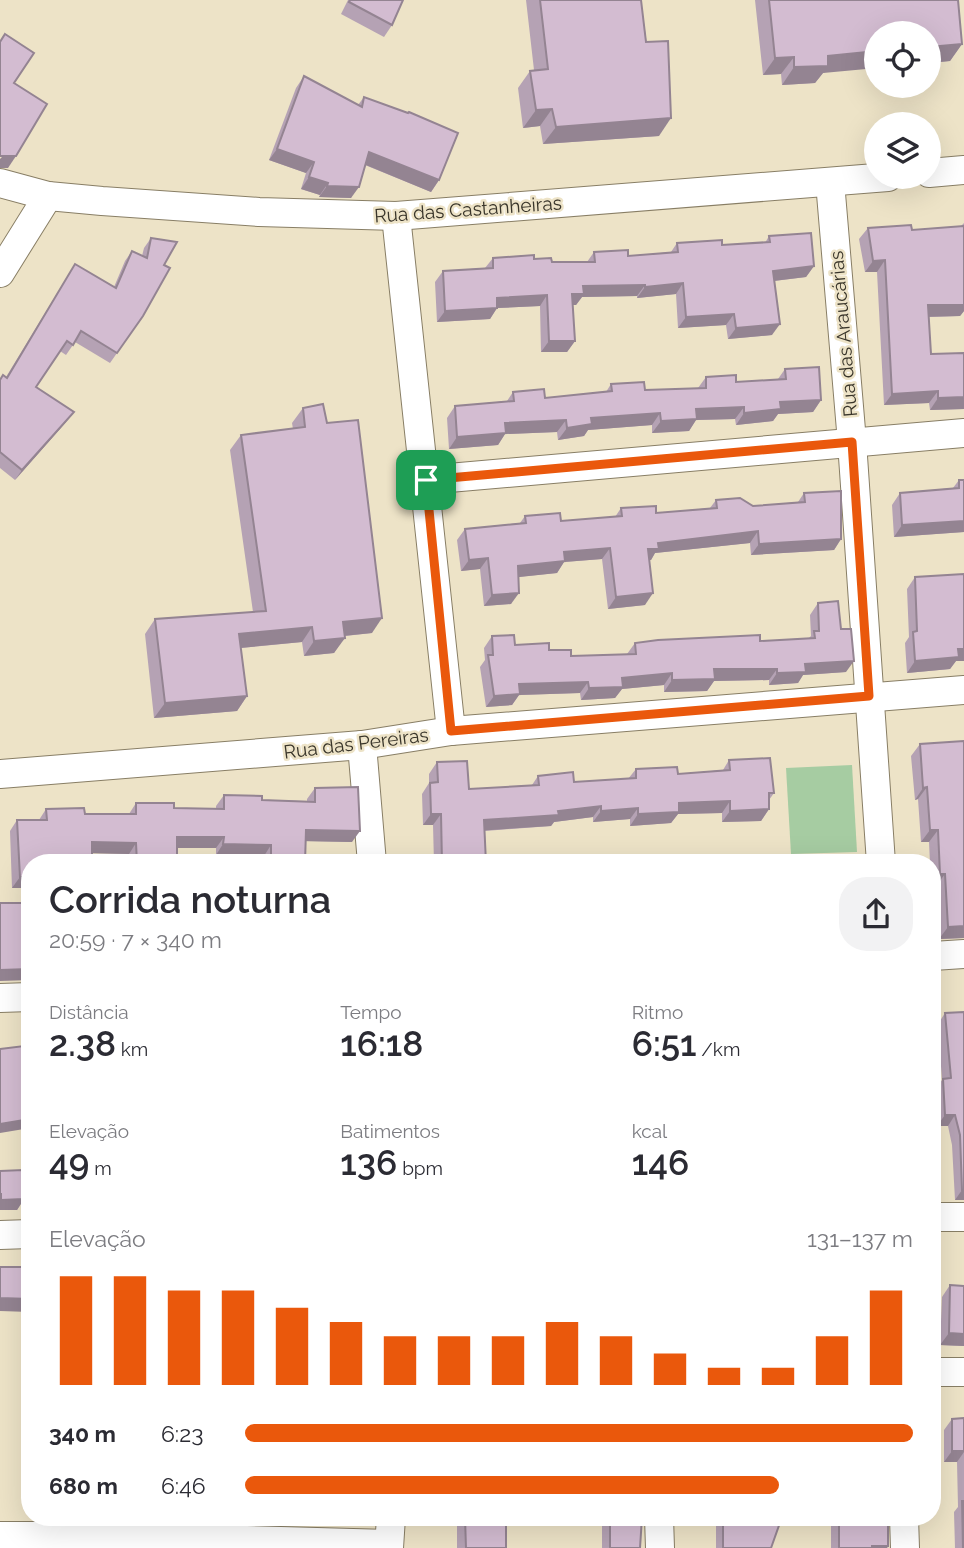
<!DOCTYPE html>
<html lang="pt">
<head>
<meta charset="utf-8">
<style>
  :root { --surface:#fff; --page:#f2f2f3; --text:#2b2b33; --muted:#7c7c81; --accent:#ea580c }
  body { margin:0; font-family:Raleway,sans-serif; background:var(--page); color:var(--text); height:100vh; display:flex; flex-direction:column; font-size:26px; white-space:nowrap }
  * { box-sizing:border-box; margin:0 }
  p { font-size:23px; color:var(--muted) }
  .icon { flex:none; width:38px; height:38px; fill:none; stroke:currentColor; stroke-width:2; stroke-linecap:round; stroke-linejoin:round }
  .map { position:relative; flex:1; overflow:hidden }
  .panel { position:absolute; left:21px; top:854px; width:920px; height:672px; display:flex; flex-direction:column; background:var(--surface); border-radius:28px; box-shadow:0 7px 28px #0002 }
  .panel>* { flex:none }
  .controls { position:absolute; left:864px; top:21px; display:grid; gap:14px }
  .controls a { display:grid; place-items:center; width:77px; height:77px; border-radius:50%; background:var(--surface); box-shadow:0 7px 28px #0002; font-size:35px }
  .pin { position:absolute; display:grid; place-items:center; width:60px; height:60px; color:#fff; margin:-30px; border-radius:14px; box-shadow:0 4px 10px #0006 }
  .round { display:grid; place-items:center; flex:none; width:74px; height:74px; border-radius:28px; background:var(--page) }
  .summary { display:flex; align-items:center; justify-content:space-between; height:119px; padding:0 28px }
  h1 { font-size:38px; font-weight:600; line-height:52px }
  .stats { display:grid; grid-template-columns:repeat(3,1fr); gap:10px; height:119px; padding:7px 28px }
  .stats div { display:grid; align-content:center }
  .stats b { font-size:35px; font-weight:600 }
  .stats small { font-size:19px; font-weight:400 }
  .stats p { font-size:19px }
  .chart { height:196px; padding:14px 28px }
  .chart p { display:flex; justify-content:space-between }
  .chart svg { width:100%; height:126px; margin-top:7px; stroke:var(--accent); stroke-width:6 }
  ul { padding:0 28px; list-style:none; font-size:23px }
  li { display:grid; grid-template-columns:112px 84px 1fr; align-items:center; height:52px }
  li i { height:18px; border-radius:9px; background:var(--accent) }
  .map>svg:first-child { display:block }
</style>
</head>
<body>
<div class="map">
<svg width="964" height="1548" viewBox="0 0 964 1548">
  <rect width="100%" height="100%" fill="#ede3c7"/>
  <path fill="#a6cca2" d="M 852,765 L 857,852 L 791,854 L 786,768 Z"/>
  <g fill="none" stroke-linecap="round" stroke-linejoin="round">
    <defs>
      <g id="minor">
        <path d="M 929,173 L 964,170"/>
        <path d="M 830,182 L 852,442 L 881,863"/>
        <path d="M 0,183 L 48,196 L 102,201 L 259,212 L 396,216 L 888,177"/>
        <path d="M 396,216 L 451,731"/>
        <path d="M 0,273 L 48,196"/>
        <path d="M 426,480 L 964,433"/>
        <path d="M 362,745 L 372,863"/>
        <path d="M 0,774 L 362,745 L 451,731 L 964,690"/>
        <path d="M 933,956 L 964,954"/>
        <path d="M 0,998 L 30,997"/>
        <path d="M 933,1217 L 964,1217"/>
        <path d="M 0,1235 L 30,1234"/>
        <path d="M 933,1372 L 964,1372"/>
        <path d="M 659,1517 L 660,1548"/>
        <path d="M 904,1517 L 905,1548"/>
        <path d="M 0,1536 L 104,1536 L 389,1544"/>
        <path d="M 389,1548 L 391,1517"/>
      </g>
    </defs>
    <use href="#minor" stroke="#887e65" stroke-width="30"/>
    <use href="#minor" stroke="#fff" stroke-width="28"/>
  </g>
  <g fill="#b5a2b4">
    <path d="M 348,0 L 403,0 L 392,25 L 384,37 L 341,14 Z"/>
    <path d="M 526,0 L 641,0 L 659,136 L 543,144 L 540,126 L 523,128 L 518,88 L 530,71 L 534,70 Z"/>
    <path d="M 755,0 L 958,0 L 962,44 L 950,61 L 929,63 L 929,33 L 823,73 L 815,83 L 782,85 L 781,74 L 763,75 Z"/>
    <path d="M 304,76 L 358,105 L 364,97 L 439,180 L 431,192 L 365,165 L 351,198 L 319,197 L 320,195 L 301,189 L 306,173 L 269,160 L 296,88 Z"/>
    <path d="M 964,223 L 964,311 L 960,316 L 929,317 L 931,354 L 964,353 L 964,409 L 930,410 L 929,403 L 884,405 L 877,272 L 865,272 L 859,239 L 868,228 L 912,230 L 961,226 Z"/>
    <path d="M 769,236 L 814,266 L 806,277 L 774,281 L 772,335 L 728,339 L 726,325 L 678,328 L 676,294 L 637,298 L 637,296 L 582,297 L 576,305 L 573,305 L 575,341 L 567,352 L 541,352 L 540,306 L 497,308 L 490,319 L 437,322 L 435,282 L 443,271 L 485,268 L 493,258 L 534,259 L 552,262 L 587,262 L 594,252 L 628,256 L 671,252 L 677,243 L 722,245 L 765,243 Z"/>
    <path d="M 151,238 L 164,265 L 143,316 L 110,363 L 75,342 L 66,355 L 60,351 L 36,387 L 66,422 L 15,480 L 0,468 L 0,379 L 6,377 L 75,264 L 114,287 L 125,261 L 132,251 L 142,256 L 144,248 Z"/>
    <path d="M 785,369 L 821,400 L 813,412 L 778,414 L 773,421 L 736,425 L 735,419 L 696,420 L 689,431 L 652,433 L 652,425 L 588,430 L 584,436 L 558,440 L 557,432 L 505,434 L 498,445 L 449,449 L 447,418 L 455,406 L 507,401 L 513,392 L 545,398 L 606,392 L 611,384 L 645,390 L 698,388 L 706,377 L 736,382 L 778,379 Z"/>
    <path d="M 303,408 L 372,633 L 345,636 L 334,653 L 304,656 L 302,642 L 241,648 L 247,696 L 237,711 L 154,718 L 145,634 L 155,619 L 253,612 L 230,450 L 241,435 L 293,429 L 292,423 Z"/>
    <path d="M 959,480 L 964,480 L 964,532 L 894,537 L 892,505 L 900,493 L 953,488 Z"/>
    <path d="M 804,493 L 841,539 L 834,550 L 751,555 L 750,543 L 655,553 L 651,560 L 649,560 L 645,605 L 608,609 L 602,559 L 564,562 L 557,573 L 518,577 L 511,604 L 484,606 L 480,569 L 461,571 L 457,540 L 465,529 L 520,523 L 525,516 L 561,521 L 615,517 L 621,508 L 656,513 L 710,508 L 716,500 L 753,506 L 798,502 Z"/>
    <path d="M 964,574 L 964,661 L 956,661 L 950,669 L 907,673 L 905,643 L 909,637 L 907,589 L 915,577 Z"/>
    <path d="M 818,603 L 846,672 L 803,675 L 798,683 L 769,685 L 769,680 L 714,681 L 707,691 L 664,692 L 664,685 L 622,689 L 615,698 L 581,700 L 580,693 L 519,695 L 512,705 L 486,707 L 480,667 L 485,660 L 484,648 L 492,636 L 515,645 L 549,650 L 571,656 L 627,654 L 635,643 L 760,641 L 809,638 L 811,636 L 810,615 Z"/>
    <path d="M 964,741 L 964,938 L 939,939 L 936,886 L 933,886 L 933,863 L 930,863 L 929,842 L 921,842 L 918,799 L 915,800 L 911,756 L 920,744 Z"/>
    <path d="M 729,760 L 774,793 L 769,800 L 769,809 L 761,821 L 722,822 L 722,813 L 678,814 L 671,823 L 630,826 L 630,819 L 593,822 L 593,817 L 554,822 L 551,826 L 485,831 L 486,863 L 434,863 L 433,825 L 423,825 L 422,794 L 429,783 L 429,774 L 437,762 L 469,789 L 532,785 L 538,776 L 574,782 L 628,779 L 636,769 L 678,774 L 723,770 Z"/>
    <path d="M 315,788 L 352,842 L 306,841 L 305,863 L 264,863 L 264,856 L 216,855 L 216,848 L 177,848 L 177,863 L 129,863 L 129,854 L 92,853 L 30,863 L 30,888 L 12,888 L 10,831 L 17,820 L 39,820 L 46,809 L 85,814 L 129,814 L 136,803 L 174,808 L 216,809 L 216,806 L 224,795 L 262,800 L 307,801 L 307,799 Z"/>
    <path d="M 964,1012 L 964,1200 L 955,1200 L 952,1145 L 948,1126 L 937,1126 L 935,1090 L 942,1080 L 938,1024 L 945,1013 Z"/>
    <path d="M 0,1171 L 24,1181 L 29,1173 L 30,1199 L 24,1199 L 17,1210 L 0,1210 Z"/>
    <path d="M 950,1285 L 964,1346 L 940,1345 L 942,1297 Z"/>
    <path d="M 964,1418 L 964,1548 L 955,1548 L 954,1512 L 958,1507 L 957,1462 L 944,1462 L 944,1430 L 952,1419 Z"/>
    <path d="M 463,1517 L 498,1517 L 506,1548 L 457,1548 L 457,1526 Z"/>
    <path d="M 602,1517 L 642,1517 L 640,1548 L 602,1548 Z"/>
    <path d="M 716,1517 L 782,1517 L 771,1548 L 716,1548 Z"/>
    <path d="M 831,1517 L 888,1517 L 888,1546 L 887,1548 L 831,1548 Z"/>
  </g>
  <g fill="#948492">
    <path d="M 962,44 L 950,61 L 929,63 L 929,47 Z"/>
    <path d="M 877,51 L 877,68 L 823,73 L 815,83 L 782,85 L 794,67 L 828,56 Z"/>
    <path d="M 794,57 L 781,74 L 763,75 L 775,58 Z"/>
    <path d="M 552,109 L 540,126 L 523,128 L 536,110 Z"/>
    <path d="M 671,118 L 659,136 L 543,144 L 556,127 Z"/>
    <path d="M 277,149 L 314,162 L 306,173 L 269,160 Z"/>
    <path d="M 369,152 L 439,180 L 431,192 L 361,163 Z"/>
    <path d="M 16,156 L 8,168 L 0,168 L 0,159 L 2,157 Z"/>
    <path d="M 309,177 L 328,183 L 320,195 L 301,189 Z"/>
    <path d="M 327,186 L 359,187 L 351,198 L 319,197 Z"/>
    <path d="M 885,260 L 877,272 L 865,272 L 873,261 Z"/>
    <path d="M 814,266 L 806,277 L 765,282 L 773,271 Z"/>
    <path d="M 683,283 L 676,294 L 637,298 L 645,287 Z"/>
    <path d="M 645,285 L 637,296 L 582,297 L 576,305 L 565,305 L 572,294 L 583,286 Z"/>
    <path d="M 547,295 L 540,306 L 497,308 L 490,319 L 437,322 L 445,311 L 497,298 Z"/>
    <path d="M 928,305 L 964,305 L 964,311 L 960,316 L 920,317 Z"/>
    <path d="M 734,314 L 726,325 L 678,328 L 686,317 Z"/>
    <path d="M 780,324 L 772,335 L 728,339 L 736,328 Z"/>
    <path d="M 549,341 L 575,341 L 567,352 L 541,352 Z"/>
    <path d="M 938,391 L 929,403 L 884,405 L 892,394 Z"/>
    <path d="M 964,397 L 964,409 L 930,410 L 938,398 Z"/>
    <path d="M 821,400 L 813,412 L 778,414 L 773,421 L 736,425 L 744,413 L 780,402 Z"/>
    <path d="M 744,407 L 735,419 L 696,420 L 689,431 L 652,433 L 661,421 L 696,409 Z"/>
    <path d="M 74,412 L 66,422 L 15,480 L 22,470 Z"/>
    <path d="M 660,413 L 652,425 L 588,430 L 584,436 L 558,440 L 567,428 L 591,418 Z"/>
    <path d="M 566,420 L 557,432 L 505,434 L 498,445 L 449,449 L 457,437 L 505,423 Z"/>
    <path d="M 964,521 L 964,532 L 894,537 L 902,525 Z"/>
    <path d="M 758,531 L 750,543 L 655,553 L 651,560 L 640,561 L 648,549 L 658,543 Z"/>
    <path d="M 841,539 L 834,550 L 751,555 L 759,544 Z"/>
    <path d="M 610,548 L 602,559 L 564,562 L 557,573 L 510,578 L 518,566 L 564,552 Z"/>
    <path d="M 488,558 L 480,569 L 461,571 L 469,560 Z"/>
    <path d="M 519,593 L 511,604 L 484,606 L 492,595 Z"/>
    <path d="M 653,593 L 645,605 L 608,609 L 616,597 Z"/>
    <path d="M 382,618 L 372,633 L 333,637 L 343,622 Z"/>
    <path d="M 312,627 L 302,642 L 229,649 L 239,634 Z"/>
    <path d="M 345,638 L 334,653 L 304,656 L 314,641 Z"/>
    <path d="M 958,649 L 964,649 L 964,661 L 956,661 L 950,669 L 907,673 L 915,661 Z"/>
    <path d="M 854,661 L 846,672 L 803,675 L 798,683 L 769,685 L 777,673 L 805,664 Z"/>
    <path d="M 714,669 L 777,669 L 769,680 L 714,681 L 707,691 L 664,692 L 672,680 Z"/>
    <path d="M 672,673 L 664,685 L 622,689 L 615,698 L 581,700 L 589,688 L 622,678 Z"/>
    <path d="M 588,682 L 580,693 L 519,695 L 512,705 L 486,707 L 494,696 L 519,684 Z"/>
    <path d="M 247,696 L 237,711 L 154,718 L 165,703 Z"/>
    <path d="M 927,787 L 918,799 L 915,800 L 923,788 Z"/>
    <path d="M 730,801 L 722,813 L 678,814 L 671,823 L 630,826 L 638,814 L 679,803 Z"/>
    <path d="M 601,806 L 593,817 L 554,822 L 551,826 L 476,831 L 484,820 Z"/>
    <path d="M 638,808 L 630,819 L 593,822 L 601,811 Z"/>
    <path d="M 769,809 L 761,821 L 722,822 L 730,811 Z"/>
    <path d="M 431,814 L 441,814 L 433,825 L 423,825 Z"/>
    <path d="M 306,830 L 360,831 L 352,842 L 298,841 Z"/>
    <path d="M 930,830 L 938,830 L 929,842 L 921,842 Z"/>
    <path d="M 177,837 L 224,837 L 216,848 L 169,848 Z"/>
    <path d="M 92,842 L 136,843 L 129,854 L 84,853 Z"/>
    <path d="M 223,844 L 271,845 L 264,856 L 216,855 Z"/>
    <path d="M 940,874 L 945,874 L 936,886 L 933,886 L 933,884 Z"/>
    <path d="M 20,877 L 30,877 L 30,888 L 12,888 Z"/>
    <path d="M 964,926 L 964,938 L 939,939 L 948,927 Z"/>
    <path d="M 30,969 L 30,980 L 0,981 L 0,970 Z"/>
    <path d="M 945,1115 L 955,1115 L 948,1126 L 937,1126 Z"/>
    <path d="M 30,1119 L 30,1128 L 0,1133 L 0,1124 Z"/>
    <path d="M 29,1188 L 30,1199 L 22,1199 Z"/>
    <path d="M 962,1190 L 964,1190 L 964,1200 L 955,1200 Z"/>
    <path d="M 24,1199 L 17,1210 L 0,1210 L 0,1201 L 1,1200 Z"/>
    <path d="M 0,1298 L 30,1299 L 30,1312 L 0,1311 Z"/>
    <path d="M 949,1333 L 964,1334 L 964,1346 L 940,1345 Z"/>
    <path d="M 952,1451 L 964,1452 L 957,1462 L 944,1462 Z"/>
    <path d="M 872,1546 L 888,1546 L 887,1548 L 871,1548 Z"/>
  </g>
  <g fill="#d3bcd1" stroke="#948492" stroke-width="2">
    <path d="M 350,0 L 403,0 L 392,25 L 349,2 Z"/>
    <path d="M 540,0 L 641,0 L 646,42 L 668,41 L 671,118 L 556,127 L 552,109 L 536,110 L 530,71 L 548,69 Z"/>
    <path d="M 769,0 L 958,0 L 962,44 L 929,47 L 929,33 L 877,33 L 877,51 L 828,56 L 828,66 L 794,67 L 794,57 L 775,58 Z"/>
    <path d="M 5,34 L 34,53 L 14,83 L 47,104 L 16,156 L 0,156 L 0,42 Z"/>
    <path d="M 304,76 L 362,107 L 364,97 L 408,113 L 409,112 L 458,133 L 439,180 L 369,152 L 359,187 L 327,186 L 328,183 L 309,177 L 314,162 L 277,149 Z"/>
    <path d="M 911,225 L 912,230 L 964,226 L 964,305 L 928,305 L 931,354 L 964,353 L 964,397 L 938,398 L 938,391 L 892,394 L 885,260 L 873,261 L 868,228 Z"/>
    <path d="M 811,233 L 814,266 L 773,271 L 780,324 L 736,328 L 734,314 L 686,317 L 683,283 L 645,287 L 645,285 L 583,286 L 584,294 L 572,294 L 575,341 L 549,341 L 547,295 L 497,298 L 497,308 L 445,311 L 443,271 L 493,268 L 493,258 L 534,255 L 534,259 L 551,258 L 552,262 L 595,262 L 594,252 L 628,250 L 628,256 L 678,252 L 677,243 L 722,240 L 722,245 L 770,242 L 769,236 Z"/>
    <path d="M 151,238 L 177,242 L 164,265 L 170,268 L 143,316 L 117,353 L 81,331 L 73,345 L 67,341 L 36,387 L 74,412 L 22,470 L 0,452 L 0,380 L 3,375 L 7,378 L 75,264 L 116,288 L 132,251 L 147,258 Z"/>
    <path d="M 819,367 L 821,400 L 780,402 L 781,409 L 744,413 L 744,407 L 696,409 L 697,419 L 661,421 L 660,413 L 591,418 L 592,424 L 567,428 L 566,420 L 505,423 L 506,433 L 457,437 L 455,406 L 514,401 L 513,392 L 544,389 L 545,398 L 612,391 L 611,384 L 644,382 L 645,390 L 706,388 L 706,377 L 736,375 L 736,382 L 786,379 L 785,369 Z"/>
    <path d="M 323,404 L 327,423 L 358,420 L 382,618 L 343,622 L 345,638 L 314,641 L 312,627 L 239,634 L 247,696 L 165,703 L 155,619 L 266,611 L 241,435 L 305,427 L 303,408 Z"/>
    <path d="M 959,480 L 964,480 L 964,521 L 902,525 L 900,493 L 959,488 Z"/>
    <path d="M 841,491 L 841,539 L 759,544 L 758,531 L 658,543 L 659,549 L 648,549 L 653,593 L 616,597 L 610,548 L 564,552 L 565,561 L 518,566 L 519,593 L 492,595 L 488,558 L 469,560 L 465,529 L 526,523 L 525,516 L 560,513 L 561,521 L 622,516 L 621,508 L 656,506 L 656,513 L 717,508 L 716,500 L 740,498 L 753,506 L 805,502 L 804,493 Z"/>
    <path d="M 964,574 L 964,649 L 958,649 L 959,657 L 915,661 L 913,632 L 917,631 L 915,577 Z"/>
    <path d="M 838,601 L 841,629 L 851,629 L 854,661 L 805,664 L 806,672 L 777,673 L 777,669 L 714,669 L 715,679 L 672,680 L 672,673 L 622,678 L 623,687 L 589,688 L 588,682 L 519,684 L 520,694 L 494,696 L 488,655 L 493,655 L 492,636 L 514,635 L 515,645 L 549,643 L 549,650 L 571,650 L 571,656 L 636,654 L 635,643 L 658,640 L 760,635 L 760,641 L 815,638 L 814,631 L 819,631 L 818,603 Z"/>
    <path d="M 964,741 L 964,926 L 948,927 L 945,874 L 940,874 L 938,830 L 930,830 L 927,787 L 923,788 L 920,744 Z"/>
    <path d="M 770,758 L 774,793 L 769,793 L 769,809 L 730,811 L 730,801 L 679,803 L 679,812 L 638,814 L 638,808 L 601,811 L 601,806 L 558,811 L 559,815 L 484,820 L 486,863 L 442,863 L 441,814 L 431,814 L 430,783 L 438,782 L 437,762 L 467,761 L 469,789 L 539,785 L 538,776 L 573,772 L 574,782 L 636,778 L 636,769 L 677,767 L 678,774 L 730,770 L 729,760 Z"/>
    <path d="M 358,787 L 360,831 L 306,830 L 305,863 L 271,863 L 271,845 L 223,844 L 224,837 L 177,837 L 177,863 L 137,863 L 136,843 L 92,842 L 92,863 L 30,863 L 30,877 L 20,877 L 17,820 L 47,820 L 46,809 L 84,808 L 85,814 L 136,814 L 136,803 L 174,803 L 174,808 L 224,809 L 224,795 L 262,796 L 262,800 L 315,802 L 315,788 Z"/>
    <path d="M 573,859 L 573,863 L 553,863 L 553,861 Z"/>
    <path d="M 0,903 L 30,903 L 30,969 L 0,970 Z"/>
    <path d="M 964,1012 L 964,1190 L 962,1190 L 960,1135 L 955,1115 L 945,1115 L 943,1079 L 951,1078 L 945,1013 Z"/>
    <path d="M 24,1046 L 25,1051 L 30,1051 L 30,1119 L 0,1124 L 0,1049 Z"/>
    <path d="M 23,1170 L 24,1199 L 1,1200 L 1,1194 L 0,1194 L 0,1171 Z"/>
    <path d="M 0,1267 L 30,1267 L 30,1299 L 0,1298 Z"/>
    <path d="M 950,1285 L 964,1286 L 964,1334 L 949,1333 Z"/>
    <path d="M 964,1418 L 964,1451 L 952,1451 L 952,1419 Z"/>
    <path d="M 962,1501 L 964,1501 L 964,1548 L 963,1548 Z"/>
    <path d="M 465,1517 L 498,1517 L 498,1521 L 506,1520 L 506,1548 L 466,1548 Z"/>
    <path d="M 610,1517 L 642,1517 L 640,1548 L 610,1548 Z"/>
    <path d="M 723,1517 L 782,1517 L 771,1548 L 723,1548 Z"/>
    <path d="M 839,1517 L 888,1517 L 888,1546 L 872,1546 L 872,1548 L 839,1548 Z"/>
  </g>
  <g fill="none" stroke-linecap="round" stroke-linejoin="round">
    <defs>
      <path id="route" d="M 852,442 L 869,696 L 451,731 L 426,480 Z"/>
    </defs>
    <use href="#route" stroke="#fff" stroke-width="14"/>
    <use href="#route" stroke="#ea580c" stroke-width="9"/>
  </g>
  <g text-anchor="middle" stroke-width="5" stroke-linejoin="round" paint-order="stroke">
    <g font-size="19" fill="#39352a" stroke="#ede3c7">
      <text transform="translate(468 209) rotate(-4)" y="7">Rua das Castanheiras</text>
      <text transform="translate(843 334) rotate(-95)" y="7">Rua das Araucárias</text>
      <text transform="translate(356 743) rotate(-7)" y="7">Rua das Pereiras</text>
    </g>
  </g>
</svg>
<div class="controls">
<a><svg class="icon" aria-label="locate" viewBox="0 0 24 24"><circle cx="12" cy="12" r="6"/><path d="M12 2v4M12 18v4M2 12h4M18 12h4"/></svg></a>
<a><svg class="icon" aria-label="layers" viewBox="0 0 24 24"><path d="M12 4l9 5-9 5-9-5zM3 14l9 5 9-5"/></svg></a>
</div>
<div class="pin" style="left:426px;top:480px;background:#1e9e55"><svg class="icon" aria-label="arrive" viewBox="0 0 24 24"><path d="M6 21V4h12l-3 4 3 4H6"/></svg></div>
<section class="panel">
<div class="summary"><div><h1>Corrida noturna</h1><p>20:59 · 7 × 340 m</p></div><a class="round"><svg class="icon" aria-label="share" viewBox="0 0 24 24"><path d="M12 15V3M7 8l5-5 5 5M5 13v7h14v-7"/></svg></a></div>
<div class="stats">
<div><p>Distância</p><b>2.38<small> km</small></b></div>
<div><p>Tempo</p><b>16:18</b></div>
<div><p>Ritmo</p><b>6:51<small> /km</small></b></div>
</div>
<div class="stats">
<div><p>Elevação</p><b>49<small> m</small></b></div>
<div><p>Batimentos</p><b>136<small> bpm</small></b></div>
<div><p>kcal</p><b>146</b></div>
</div>
<div class="chart"><p><span>Elevação</span>131–137 m</p>
<svg viewBox="0 0 160 44" preserveAspectRatio="none"><path d="M5 44V6M15 44V6M25 44V11M35 44V11M45 44V17M55 44V22M65 44V27M75 44V27M85 44V27M95 44V22M105 44V27M115 44V33M125 44V38M135 44V38M145 44V27M155 44V11"/></svg>
</div>
<ul>
<li><b>340 m</b>6:23<i style="width:100%"></i></li>
<li><b>680 m</b>6:46<i style="width:80%"></i></li>
</ul>
</section>
</div>
</body>
</html>
